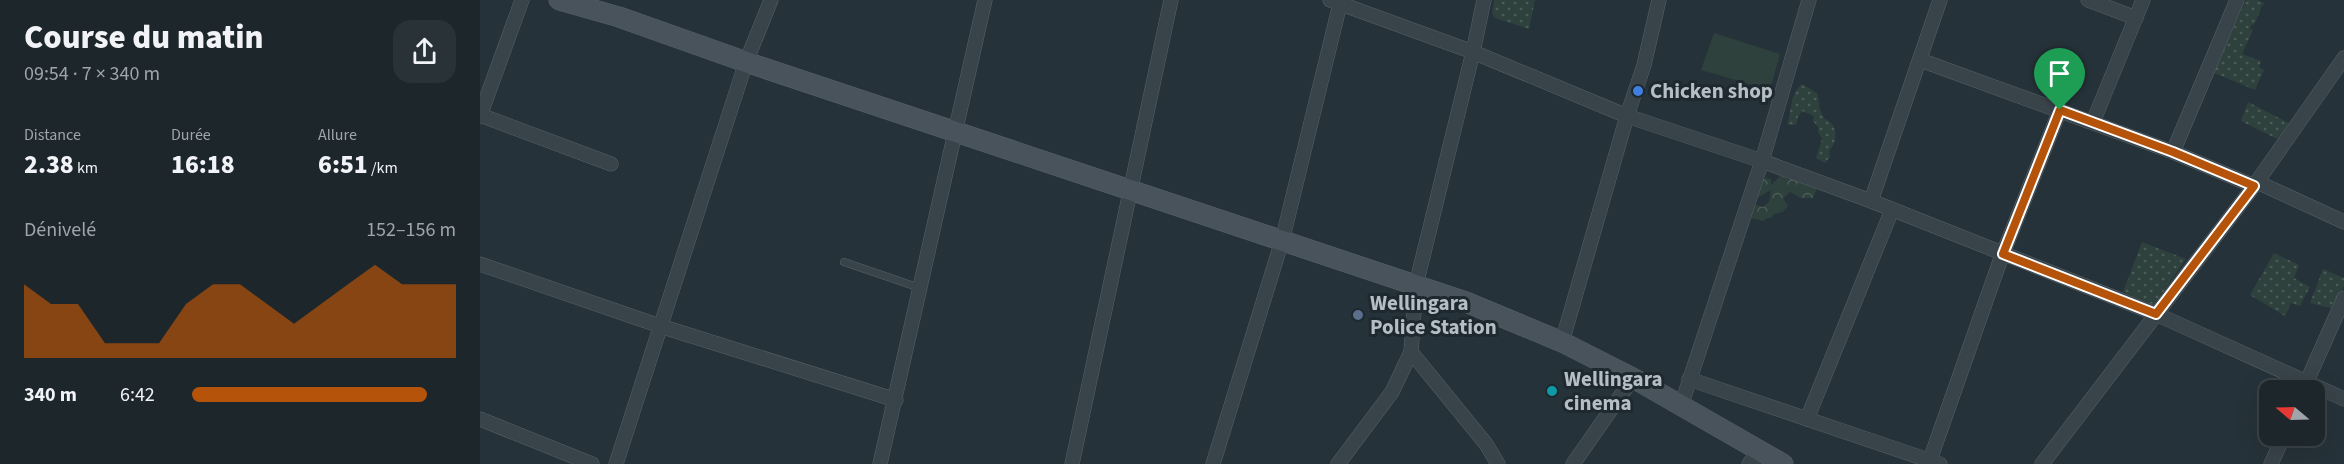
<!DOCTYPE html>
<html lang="fr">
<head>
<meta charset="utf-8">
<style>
  :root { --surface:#1c262b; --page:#293237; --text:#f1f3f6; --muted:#a0a5a9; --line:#3a4347; --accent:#b45309 }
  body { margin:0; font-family:"Source Sans 3",sans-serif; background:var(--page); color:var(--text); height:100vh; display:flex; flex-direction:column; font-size:22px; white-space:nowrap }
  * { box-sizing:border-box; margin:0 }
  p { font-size:20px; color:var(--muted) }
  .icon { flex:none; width:33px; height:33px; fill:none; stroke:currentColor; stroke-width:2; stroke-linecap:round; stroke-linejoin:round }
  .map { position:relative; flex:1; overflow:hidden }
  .panel { display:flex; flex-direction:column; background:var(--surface); width:480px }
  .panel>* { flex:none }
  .needle { width:39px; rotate:289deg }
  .buttons { position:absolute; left:1779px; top:380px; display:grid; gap:12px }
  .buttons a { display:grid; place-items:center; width:66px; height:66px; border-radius:12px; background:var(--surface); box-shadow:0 6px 24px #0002,0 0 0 2px var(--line); font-size:30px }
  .pin { position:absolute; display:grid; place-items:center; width:51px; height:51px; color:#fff; margin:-62px -26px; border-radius:50% 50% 50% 0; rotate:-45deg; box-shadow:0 0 6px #0007 }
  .pin .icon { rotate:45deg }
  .round { display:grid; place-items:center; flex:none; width:63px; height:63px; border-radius:18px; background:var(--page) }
  .headline { display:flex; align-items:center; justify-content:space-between; height:102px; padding:0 24px }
  h1 { font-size:33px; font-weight:800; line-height:45px }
  .stats { display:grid; grid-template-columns:repeat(3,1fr); gap:9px; height:102px; padding:6px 24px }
  .stats div { display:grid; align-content:center }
  .stats b { font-size:26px; font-weight:800 }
  .stats small { font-size:16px; font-weight:400 }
  .stats p { font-size:16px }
  .chart { height:168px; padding:12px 24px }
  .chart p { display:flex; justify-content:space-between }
  .chart svg { width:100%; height:108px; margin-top:6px; fill:var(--accent); opacity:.7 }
  ul { padding:0 24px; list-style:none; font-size:20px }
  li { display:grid; grid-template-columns:96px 72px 1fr; align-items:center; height:45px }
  li i { height:15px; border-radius:8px; background:var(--accent) }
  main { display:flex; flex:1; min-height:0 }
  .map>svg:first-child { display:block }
</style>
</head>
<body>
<main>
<section class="panel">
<div class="headline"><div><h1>Course du matin</h1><p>09:54 · 7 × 340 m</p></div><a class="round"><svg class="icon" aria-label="share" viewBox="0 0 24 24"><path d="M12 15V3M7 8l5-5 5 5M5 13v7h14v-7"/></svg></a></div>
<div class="stats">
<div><p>Distance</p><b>2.38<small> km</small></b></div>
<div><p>Durée</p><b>16:18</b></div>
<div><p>Allure</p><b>6:51<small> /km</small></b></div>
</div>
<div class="chart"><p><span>Dénivelé</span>152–156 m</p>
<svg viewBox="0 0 160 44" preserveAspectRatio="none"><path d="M0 44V14L10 22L20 22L30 38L40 38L50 38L60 22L70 14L80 14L90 22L100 30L110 22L120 14L130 6L140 14L150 14L160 14V44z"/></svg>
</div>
<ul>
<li><b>340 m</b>6:42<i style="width:89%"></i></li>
</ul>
</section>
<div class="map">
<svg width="1864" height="464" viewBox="0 0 1864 464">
  <defs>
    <pattern id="grass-dots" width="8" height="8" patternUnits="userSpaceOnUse" patternTransform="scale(1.5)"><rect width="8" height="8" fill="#2e413d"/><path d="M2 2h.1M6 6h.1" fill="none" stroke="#4a5b58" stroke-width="1.8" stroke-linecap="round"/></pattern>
    <pattern id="forest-crowns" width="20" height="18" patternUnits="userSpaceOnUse" patternTransform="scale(1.5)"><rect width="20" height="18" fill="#2e413d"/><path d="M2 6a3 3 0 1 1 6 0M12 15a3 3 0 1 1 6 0" fill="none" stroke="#4a5b58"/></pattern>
  </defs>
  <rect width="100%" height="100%" fill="#263239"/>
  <g fill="url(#grass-dots)">
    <path d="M 1014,0 L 1055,0 L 1049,29 L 1015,18 L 1012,13 Z"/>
    <path d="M 1766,0 L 1777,0 L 1784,3 L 1783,6 L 1781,6 L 1781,9 L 1774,25 L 1772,24 L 1770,28 L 1773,30 L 1762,54 L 1781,61 L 1779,67 L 1784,70 L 1775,90 L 1734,73 Z"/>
    <path d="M 1322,84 L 1337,93 C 1340,101 1338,108 1343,116 C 1347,123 1343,116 1350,122 C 1358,129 1357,143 1349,151 L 1350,157 L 1345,163 L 1336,158 L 1342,139 L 1338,132 L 1338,127 L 1333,121 L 1334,116 L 1322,111 L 1318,117 L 1316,125 L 1307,125 C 1312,113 1309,94 1322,84 Z"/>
    <path d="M 1768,102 L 1809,123 L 1797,139 L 1761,121 Z"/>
    <path d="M 1662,242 L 1706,259 L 1674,305 L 1643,292 Z"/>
    <path d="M 1794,253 L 1819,265 L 1814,278 L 1830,287 L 1820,306 L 1811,303 L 1805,316 L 1770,295 Z"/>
    <path d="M 1843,269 L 1864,278 L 1864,286 L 1854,309 L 1830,303 Z"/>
  </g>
  <path fill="url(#forest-crowns)" d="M 1328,170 L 1338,174 L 1340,180 L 1333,198 L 1321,198 L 1310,192 L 1303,198 L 1308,206 L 1303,212 L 1294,214 L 1291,218 L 1287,218 L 1283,221 L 1266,217 L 1271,203 L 1283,207 L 1289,202 L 1291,190 L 1279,197 L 1274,194 L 1283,178 L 1291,179 L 1291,185 L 1301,175 L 1309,180 L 1317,171 Z"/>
  <path fill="#2e413d" d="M 1234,33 L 1300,54 L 1290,90 L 1221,70 Z"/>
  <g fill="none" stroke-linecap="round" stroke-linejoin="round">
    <defs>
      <path id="lane" d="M 364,262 L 440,288"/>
      <g id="street">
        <path d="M 850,0 L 993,52 L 1147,116 L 1282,161 L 1391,201 L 1676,314 L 1864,399"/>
        <path d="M 1004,0 L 993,52 L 936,285 L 931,352 L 1006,444 L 1018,464"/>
        <path d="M 1608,0 L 1656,18"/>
        <path d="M 1440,60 L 1693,152 L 1774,186"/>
        <path d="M 0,115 L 131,164"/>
        <path d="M 0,116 L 42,0"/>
        <path d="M 1613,122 L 1663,0"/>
        <path d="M 1693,152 L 1757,0"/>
        <path d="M 1777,182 L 1864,222"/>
        <path d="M 1391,201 L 1460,0"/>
        <path d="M 0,264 L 180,326 L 416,400"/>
        <path d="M 1082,342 L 1147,116 L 1164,65 L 1179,0"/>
        <path d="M 1209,379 L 1460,464"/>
        <path d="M 1823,390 L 1864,298"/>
        <path d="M 1201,406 L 1282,161 L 1329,0"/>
        <path d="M 0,419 L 112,464"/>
        <path d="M 1327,419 L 1412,210"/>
        <path d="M 1450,460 L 1520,261 L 1580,110"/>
        <path d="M 136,464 L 266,62 L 291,0"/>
        <path d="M 400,464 L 505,0"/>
        <path d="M 592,464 L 691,0"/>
        <path d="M 733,464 L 802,241 L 861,0"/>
        <path d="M 858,464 L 912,392 L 931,352"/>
        <path d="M 1093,464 L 1153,378"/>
        <path d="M 1269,464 L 1279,450"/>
        <path d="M 1562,464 L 1774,186 L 1864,58"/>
        <path d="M 1791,464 L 1804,435"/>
      </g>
      <path id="secondary" d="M 79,0 L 139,17 L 266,62 L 986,302 L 1082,342 L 1153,378 L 1303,464"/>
    </defs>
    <use href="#lane" stroke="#576168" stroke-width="8"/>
    <use href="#street" stroke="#576168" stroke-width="15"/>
    <use href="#secondary" stroke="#576168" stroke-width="21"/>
    <use href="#lane" stroke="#39434a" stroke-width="7"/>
    <use href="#street" stroke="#39434a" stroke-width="14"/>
    <use href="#secondary" stroke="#48535c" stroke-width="20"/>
  </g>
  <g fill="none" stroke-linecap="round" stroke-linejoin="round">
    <defs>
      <path id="route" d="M 1580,110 L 1693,152 L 1774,186 L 1676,314 L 1523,254 Z"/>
    </defs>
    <use href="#route" stroke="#fff" stroke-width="12"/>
    <use href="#route" stroke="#b45309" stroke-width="8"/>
  </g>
  <circle fill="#3f7fe0" stroke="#1e282f" stroke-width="2" cx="1158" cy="91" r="6"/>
  <circle fill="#5c6f8a" stroke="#1e282f" stroke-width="2" cx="878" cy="315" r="6"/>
  <circle fill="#0f9aa8" stroke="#1e282f" stroke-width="2" cx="1072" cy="391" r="6"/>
  <g text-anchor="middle" stroke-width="6" stroke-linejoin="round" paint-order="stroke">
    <g font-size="21" font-weight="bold" fill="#b5bec5" stroke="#1e282f" text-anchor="start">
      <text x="1170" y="98">Chicken shop</text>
      <text x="890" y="310">Wellingara<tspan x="890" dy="24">Police Station</tspan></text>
      <text x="1084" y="386">Wellingara<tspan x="1084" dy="24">cinema</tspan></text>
    </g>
  </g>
</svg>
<div class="buttons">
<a><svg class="needle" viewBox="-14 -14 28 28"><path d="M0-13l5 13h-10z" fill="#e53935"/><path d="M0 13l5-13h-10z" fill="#a0a5a9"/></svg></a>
</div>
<div class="pin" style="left:1580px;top:110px;background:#1e9e55"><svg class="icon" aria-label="arrive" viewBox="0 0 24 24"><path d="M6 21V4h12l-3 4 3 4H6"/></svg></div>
</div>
</main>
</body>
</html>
